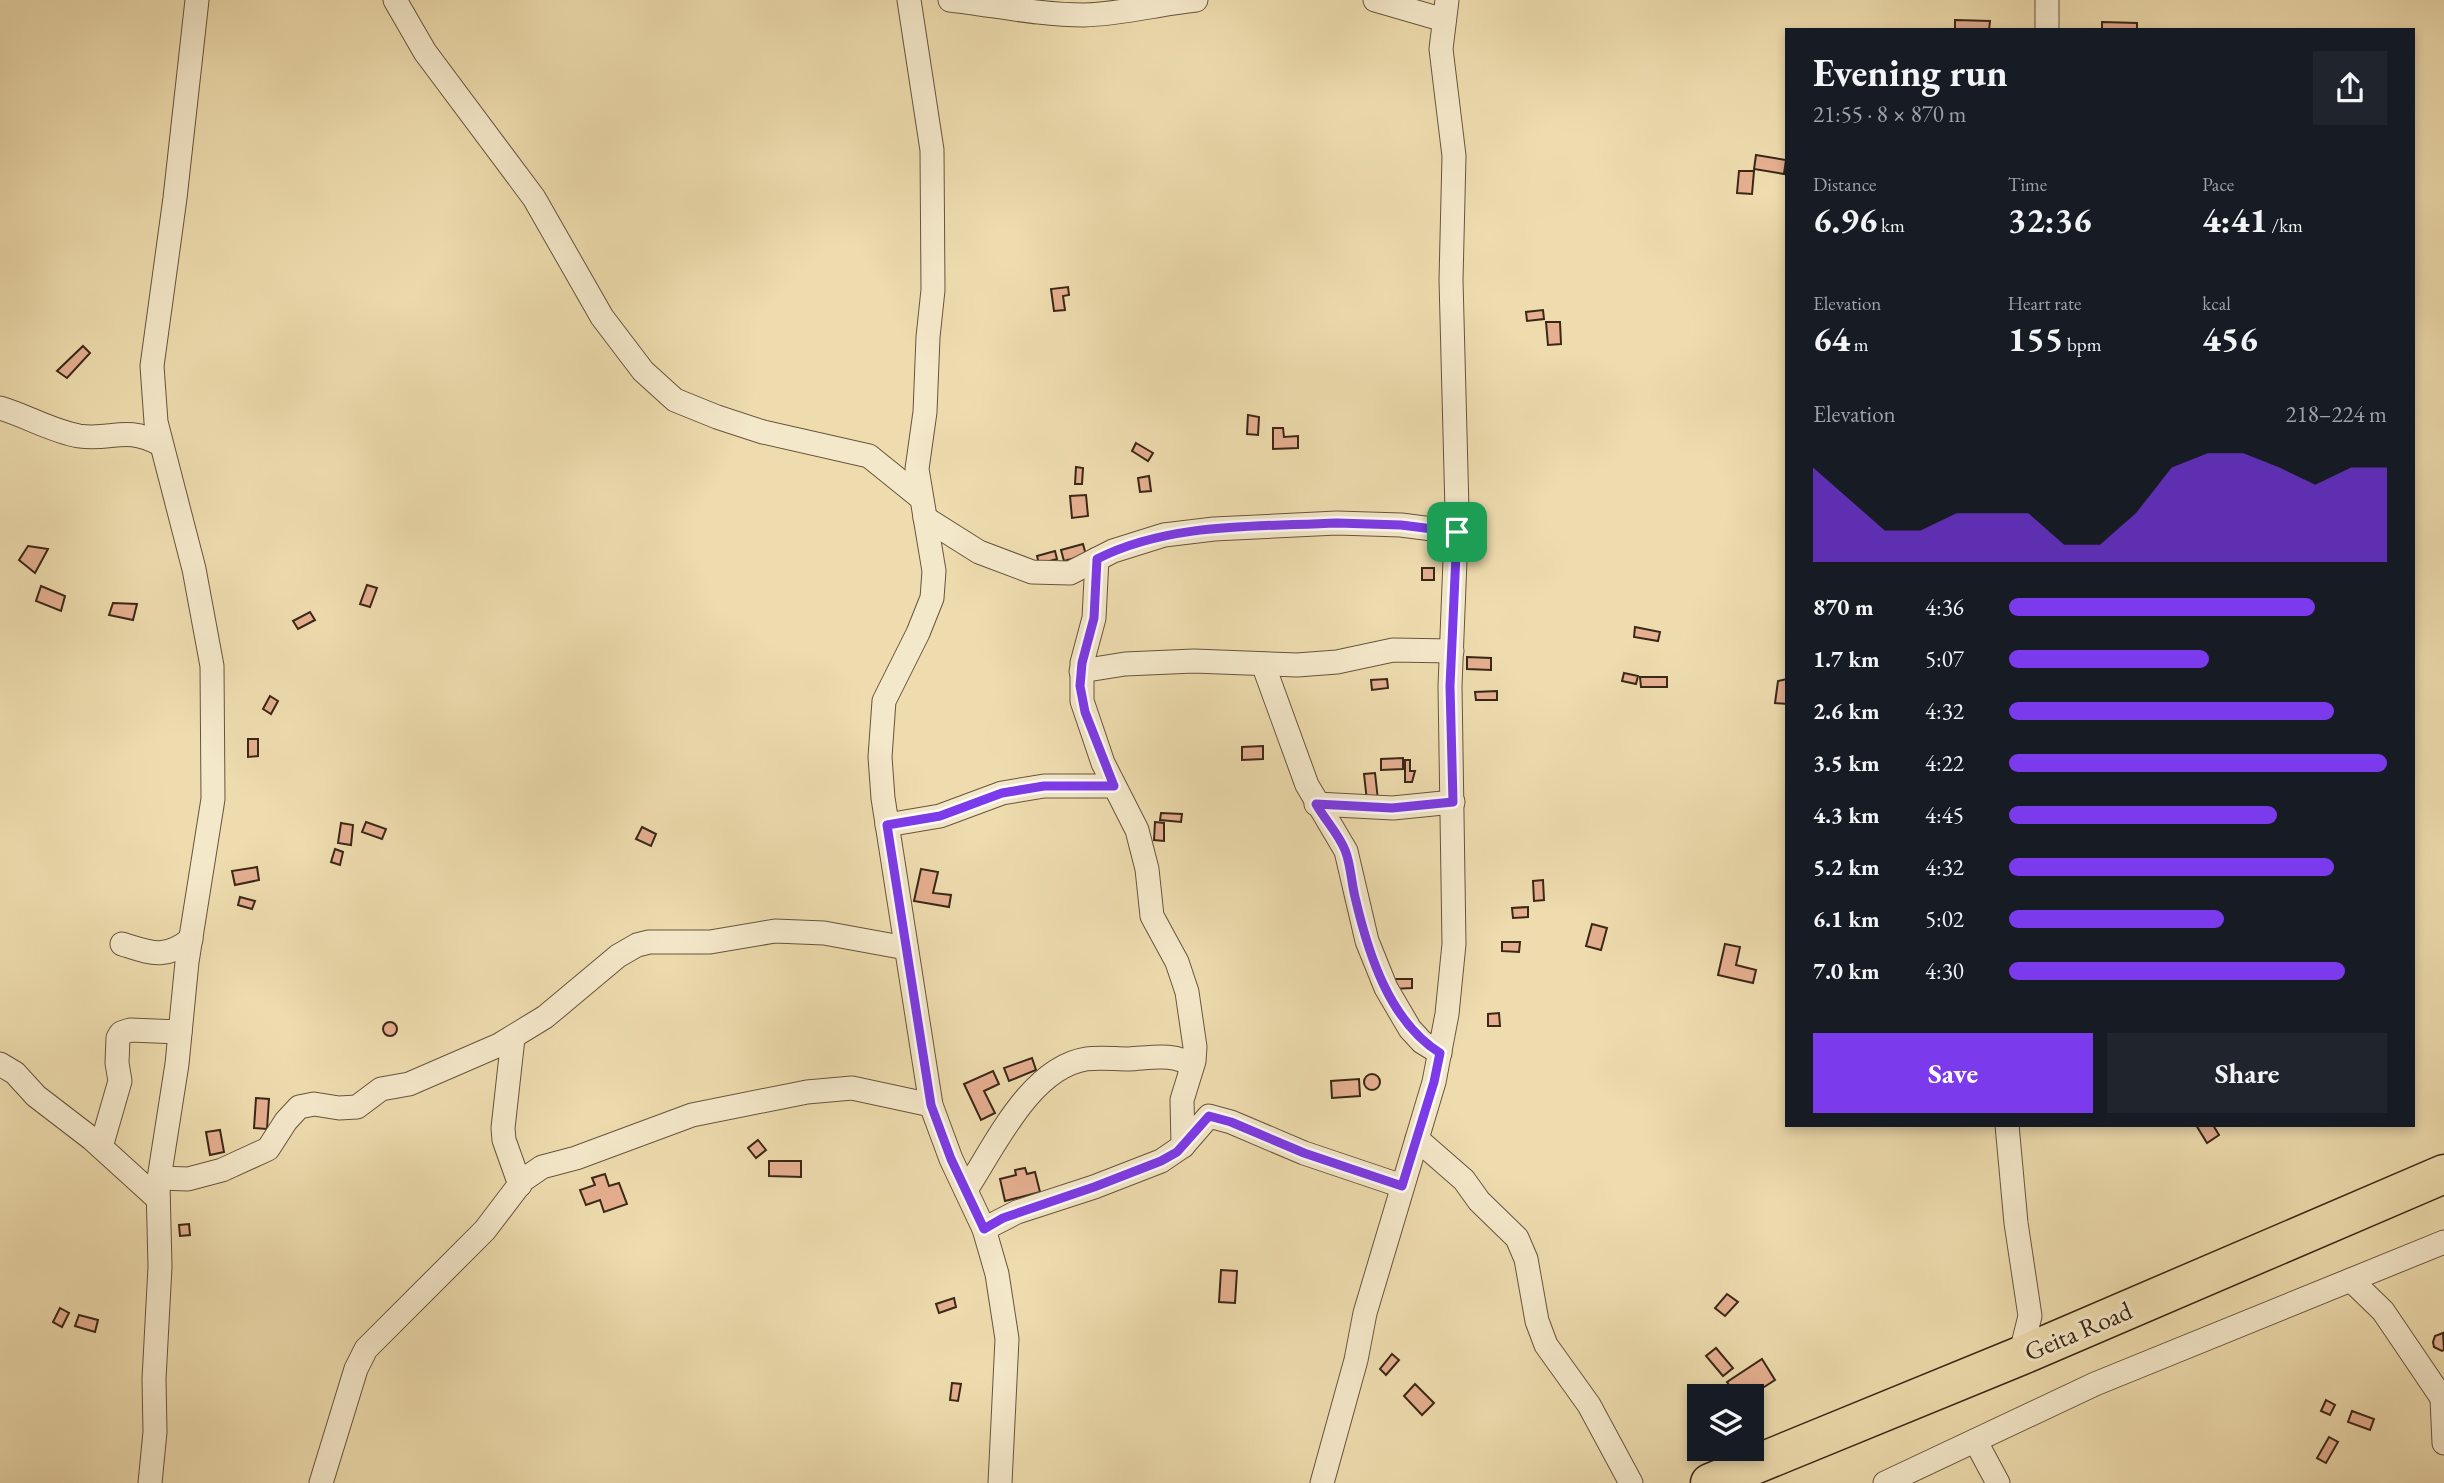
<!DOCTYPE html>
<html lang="en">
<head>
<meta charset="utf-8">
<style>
  :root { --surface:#171b24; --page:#20242c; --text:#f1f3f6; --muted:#9ea1a6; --accent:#7c3aed }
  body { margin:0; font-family:"EB Garamond",serif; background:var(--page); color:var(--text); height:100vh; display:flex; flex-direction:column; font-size:26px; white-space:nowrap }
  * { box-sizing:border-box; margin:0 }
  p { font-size:23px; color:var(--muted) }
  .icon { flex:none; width:38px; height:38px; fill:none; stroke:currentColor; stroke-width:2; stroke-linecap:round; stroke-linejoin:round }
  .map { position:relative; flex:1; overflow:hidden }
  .details { position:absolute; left:1785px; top:28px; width:630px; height:1099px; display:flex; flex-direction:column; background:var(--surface); border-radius:0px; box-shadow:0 4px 10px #0003 }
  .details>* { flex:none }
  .tools { position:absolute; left:1687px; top:1384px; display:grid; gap:14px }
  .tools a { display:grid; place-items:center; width:77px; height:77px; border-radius:0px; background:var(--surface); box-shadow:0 4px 10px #0003; font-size:35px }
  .pin { position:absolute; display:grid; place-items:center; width:60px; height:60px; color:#fff; margin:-30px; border-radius:14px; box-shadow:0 4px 10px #0006 }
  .round { display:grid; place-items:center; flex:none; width:74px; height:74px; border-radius:0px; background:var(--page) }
  .headline { display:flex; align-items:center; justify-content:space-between; height:119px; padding:0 28px }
  h1 { font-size:38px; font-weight:700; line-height:52px }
  .stats { display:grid; grid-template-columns:repeat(3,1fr); gap:10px; height:119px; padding:7px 28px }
  .stats div { display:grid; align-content:center }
  .stats b { font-size:35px; font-weight:700 }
  .stats small { font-size:19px; font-weight:400 }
  .stats p { font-size:19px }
  .chart { height:196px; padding:14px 28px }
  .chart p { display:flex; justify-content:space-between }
  .chart svg { width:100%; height:126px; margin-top:7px; fill:var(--accent); opacity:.7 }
  .button { display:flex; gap:14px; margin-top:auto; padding:14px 28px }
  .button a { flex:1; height:80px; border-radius:0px; background:var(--accent); color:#fff; font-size:28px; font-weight:700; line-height:80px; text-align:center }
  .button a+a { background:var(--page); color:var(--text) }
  ul { padding:0 28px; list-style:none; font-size:23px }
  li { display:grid; grid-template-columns:112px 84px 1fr; align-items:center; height:52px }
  li i { height:18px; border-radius:9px; background:var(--accent) }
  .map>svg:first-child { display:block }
</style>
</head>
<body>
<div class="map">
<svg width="2444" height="1483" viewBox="0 0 2444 1483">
  <rect width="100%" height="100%" fill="#eedcae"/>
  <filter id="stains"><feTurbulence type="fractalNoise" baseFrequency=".00286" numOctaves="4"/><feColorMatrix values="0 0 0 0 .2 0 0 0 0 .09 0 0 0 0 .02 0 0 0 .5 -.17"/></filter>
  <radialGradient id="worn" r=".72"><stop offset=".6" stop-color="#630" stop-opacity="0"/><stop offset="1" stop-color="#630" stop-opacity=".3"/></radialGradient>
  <g fill="#e5af90" stroke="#3a2717" stroke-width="2">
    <path d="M 1955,20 L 1990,21 L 1989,30 L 1955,30 Z"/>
    <path d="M 2102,22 L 2137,23 L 2137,30 L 2102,30 Z"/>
    <path d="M 1756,155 L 1786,160 L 1784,174 L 1754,169 Z"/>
    <path d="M 1739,171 L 1754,171 L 1752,194 L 1737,193 Z"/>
    <path d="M 1068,287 L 1069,295 L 1063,296 L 1065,310 L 1054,311 L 1051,289 Z"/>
    <path d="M 1543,310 L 1544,319 L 1527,321 L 1526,312 Z"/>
    <path d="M 1546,322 L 1560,322 L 1561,344 L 1548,345 Z"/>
    <path d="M 83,346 L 90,353 L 67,378 L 57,371 Z"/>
    <path d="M 1248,415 L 1259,417 L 1258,435 L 1247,434 Z"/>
    <path d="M 1273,428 L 1283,428 L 1284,437 L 1298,436 L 1298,448 L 1273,449 Z"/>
    <path d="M 1136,443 L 1153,453 L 1148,461 L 1132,451 Z"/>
    <path d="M 1076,467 L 1083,468 L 1082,484 L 1075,484 Z"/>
    <path d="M 1149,476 L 1151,491 L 1140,492 L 1138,478 Z"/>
    <path d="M 1086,495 L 1088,516 L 1072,518 L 1070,496 Z"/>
    <path d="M 1083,544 L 1086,555 L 1064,561 L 1061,550 Z"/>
    <path d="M 28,546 L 48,549 L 35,573 L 19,560 Z"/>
    <path d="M 1055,551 L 1057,559 L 1039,564 L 1037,556 Z"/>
    <rect x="1422" y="568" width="12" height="12"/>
    <path d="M 367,585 L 377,588 L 370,607 L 360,604 Z"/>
    <path d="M 41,586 L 65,596 L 61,611 L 36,601 Z"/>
    <path d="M 113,603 L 137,604 L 133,620 L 109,615 Z"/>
    <path d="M 310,612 L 315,620 L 298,629 L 293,621 Z"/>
    <path d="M 1635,627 L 1660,632 L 1658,641 L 1634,637 Z"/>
    <path d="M 1467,657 L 1491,658 L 1491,670 L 1467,669 Z"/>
    <path d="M 1624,673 L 1638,676 L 1636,684 L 1622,681 Z"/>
    <path d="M 1640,677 L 1667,677 L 1667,687 L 1641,687 Z"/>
    <path d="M 1387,679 L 1388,688 L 1372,690 L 1371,680 Z"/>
    <path d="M 1787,679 L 1787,704 L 1775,703 L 1778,681 Z"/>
    <path d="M 1497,691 L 1497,700 L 1476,700 L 1475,692 Z"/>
    <path d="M 270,696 L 278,701 L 271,714 L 263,709 Z"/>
    <path d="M 248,739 L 258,739 L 258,756 L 248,757 Z"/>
    <path d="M 1263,746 L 1263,759 L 1242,760 L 1242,747 Z"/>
    <path d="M 1403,758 L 1403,769 L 1381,770 L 1381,759 Z"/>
    <path d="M 1405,760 L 1410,760 L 1410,771 L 1415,771 L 1412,782 L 1405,782 Z"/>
    <path d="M 1375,773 L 1378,800 L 1367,801 L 1364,774 Z"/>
    <path d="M 1161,813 L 1182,814 L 1181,822 L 1160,820 Z"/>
    <path d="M 366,822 L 386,829 L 382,839 L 362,832 Z"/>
    <path d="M 1155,822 L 1164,823 L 1164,841 L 1154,840 Z"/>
    <path d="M 341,823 L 353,825 L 351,845 L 338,843 Z"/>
    <path d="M 642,827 L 656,834 L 651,846 L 636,839 Z"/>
    <path d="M 335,849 L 343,852 L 340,865 L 331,862 Z"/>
    <path d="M 257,867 L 259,880 L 235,885 L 232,871 Z"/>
    <path d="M 921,869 L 938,872 L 933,893 L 951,895 L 949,907 L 914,901 Z"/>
    <path d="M 1543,880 L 1544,900 L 1534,901 L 1533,881 Z"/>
    <path d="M 240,897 L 255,901 L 252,909 L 238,905 Z"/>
    <path d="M 1528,907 L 1528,917 L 1513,918 L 1512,908 Z"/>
    <path d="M 1592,924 L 1607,928 L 1601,950 L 1586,946 Z"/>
    <path d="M 1502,942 L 1520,942 L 1519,952 L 1502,951 Z"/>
    <path d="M 1725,944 L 1740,947 L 1736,965 L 1756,970 L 1753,983 L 1718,975 Z"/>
    <path d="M 1393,979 L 1412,979 L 1412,988 L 1393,989 Z"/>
    <path d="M 1499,1013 L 1500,1026 L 1488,1026 L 1488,1014 Z"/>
    <circle cx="390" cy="1029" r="7"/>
    <path d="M 1032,1058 L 1036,1070 L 1009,1081 L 1004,1068 Z"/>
    <path d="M 993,1071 L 999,1084 L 984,1091 L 995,1113 L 981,1120 L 964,1084 Z"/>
    <circle cx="1372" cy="1082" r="8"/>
    <path d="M 1359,1079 L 1360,1096 L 1332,1098 L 1331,1081 Z"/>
    <path d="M 256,1098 L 269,1099 L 267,1129 L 254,1128 Z"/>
    <path d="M 2196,1125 L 2213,1125 L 2219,1135 L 2207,1143 Z"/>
    <path d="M 220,1130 L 224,1152 L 210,1155 L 206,1132 Z"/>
    <path d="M 758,1140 L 766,1150 L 756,1158 L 748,1148 Z"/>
    <path d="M 769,1161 L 801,1161 L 801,1177 L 769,1176 Z"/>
    <path d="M 1025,1168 L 1027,1174 L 1035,1172 L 1040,1192 L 1005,1201 L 1000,1179 L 1016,1175 L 1015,1170 Z"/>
    <path d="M 605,1174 L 609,1186 L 619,1183 L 627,1204 L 604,1212 L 600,1200 L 586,1205 L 580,1190 L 595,1185 L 592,1178 Z"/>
    <path d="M 189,1224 L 190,1235 L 180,1236 L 179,1225 Z"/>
    <path d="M 1221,1270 L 1237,1271 L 1235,1303 L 1219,1302 Z"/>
    <path d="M 1727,1294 L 1738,1302 L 1725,1316 L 1715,1308 Z"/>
    <path d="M 954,1298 L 956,1307 L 939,1313 L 936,1304 Z"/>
    <path d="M 60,1308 L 69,1313 L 62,1327 L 53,1322 Z"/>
    <path d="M 79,1315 L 98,1320 L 95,1332 L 75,1326 Z"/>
    <path d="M 2443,1333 L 2444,1350 L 2442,1351 L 2434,1347 L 2433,1342 L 2435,1336 Z"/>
    <path d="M 1716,1348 L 1733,1368 L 1723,1376 L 1706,1356 Z"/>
    <path d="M 1392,1354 L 1399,1360 L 1386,1375 L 1380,1369 Z"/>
    <path d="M 1762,1359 L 1775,1380 L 1750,1396 L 1737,1396 L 1727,1382 Z"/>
    <path d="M 952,1383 L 961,1384 L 958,1401 L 950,1400 Z"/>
    <path d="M 1415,1384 L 1434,1403 L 1422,1415 L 1404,1396 Z"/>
    <path d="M 2326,1400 L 2335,1405 L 2330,1415 L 2321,1411 Z"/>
    <path d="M 2352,1411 L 2374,1419 L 2370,1430 L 2348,1422 Z"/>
    <path d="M 2329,1437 L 2338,1442 L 2326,1463 L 2317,1458 Z"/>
  </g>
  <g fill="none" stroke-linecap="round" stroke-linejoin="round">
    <defs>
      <g id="street">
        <path d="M 395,0 L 425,52 L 534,198 L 602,317 L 643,371 L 675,400 L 717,417 L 763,432 L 869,456 L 921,498"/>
        <path d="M 909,0 L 932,150 L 933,290 L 928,337 L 925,412 L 917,469 L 934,571 L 932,598 L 918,633 L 884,701 L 880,757 L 883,798 L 931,1105 L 951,1159 L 984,1229 L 997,1274 L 1007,1339 L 1000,1483"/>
        <path d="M 950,0 C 994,5 1039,15 1084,15 C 1122,14 1158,4 1196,0"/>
        <path d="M 1375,0 L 1444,20"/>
        <path d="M 2047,30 L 2047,0"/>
        <path d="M 0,408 C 27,416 51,431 79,436 C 112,441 125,425 160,444"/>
        <path d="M 925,518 L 979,552 L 1032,572 L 1070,573 L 1113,551 L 1164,535 L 1214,529 L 1337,523 L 1401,525 L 1456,532"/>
        <path d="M 1097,559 L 1094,618 L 1082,663 L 1082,701 L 1103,763 L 1137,830 L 1147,869 L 1152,916 L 1177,962 L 1187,992 L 1195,1047 L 1194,1061 L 1182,1100 L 1183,1146"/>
        <path d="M 1263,664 L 1307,785 L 1346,851 L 1367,941 L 1386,988 L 1410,1029 L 1422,1042 L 1440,1053"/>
        <path d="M 1081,671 L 1125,664 L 1194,661 L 1297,665 L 1337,662 L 1393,650 L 1452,651"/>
        <path d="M 1316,804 L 1393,808 L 1453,802"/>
        <path d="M 887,825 L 940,816 L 1002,793 L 1044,786 L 1114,786"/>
        <path d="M 122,944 C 151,953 165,960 191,939"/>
        <path d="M 513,1038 L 503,1128 L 504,1140 L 520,1185"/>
        <path d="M 0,1064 L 15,1073 L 36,1096 L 92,1139 L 158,1199"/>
        <path d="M 2007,1125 L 2016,1223 L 2030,1316 L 2020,1356"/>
        <path d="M 1417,1139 L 1464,1180 L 1479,1201 L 1517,1238 L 1526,1259 L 1537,1321 L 1546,1345 L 1589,1405 L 1631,1483"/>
        <path d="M 101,1147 L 120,1081 L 117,1063 L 118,1038 L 121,1033 L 130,1030 L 180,1032"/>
        <path d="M 159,1178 L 188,1179 L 222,1170 L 268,1149 L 286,1121 L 299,1107 L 314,1104 L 339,1108 L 357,1107 L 381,1089 L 409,1084 L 499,1045 L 545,1017 L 618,956 L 637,945 L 649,942 L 710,942 L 775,931 L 824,933 L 906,948"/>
        <path d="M 966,1190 C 995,1146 1030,1068 1086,1059 C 1100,1057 1115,1059 1129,1059 C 1150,1058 1175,1052 1192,1066"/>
        <path d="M 984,1229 L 1017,1212 L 1094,1187 L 1161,1161 L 1183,1146 L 1209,1116 L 1231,1122 L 1304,1153 L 1402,1186"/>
        <path d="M 2351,1280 L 2383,1311 L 2444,1401"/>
        <path d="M 2442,1399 L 2444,1443"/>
        <path d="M 1976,1442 L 1998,1483"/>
        <path d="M 150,1483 L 155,1432 L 154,1379 L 160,1267 L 158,1185 L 177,1064 L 187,962 L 213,799 L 212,666 L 194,569 L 156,422 L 152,366 L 175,198 L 197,0"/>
        <path d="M 321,1483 L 356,1369 L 366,1349 L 485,1230 L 523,1180 L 542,1167 L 576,1158 L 692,1115 L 807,1092 L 852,1088 L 931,1105"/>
        <path d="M 1322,1483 L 1356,1360 L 1365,1313 L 1434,1082 L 1447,1014 L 1454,944 L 1450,686 L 1457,510 L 1451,280 L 1454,156 L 1441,49 L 1447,0"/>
        <path d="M 1885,1483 L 2095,1384 L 2444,1242"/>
      </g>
      <path id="highway" d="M 1710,1483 L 2020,1356 L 2444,1174"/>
    </defs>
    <use href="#street" stroke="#67543d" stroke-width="25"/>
    <use href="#highway" stroke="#3a2717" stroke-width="41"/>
    <use href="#street" stroke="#f4e8ca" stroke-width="23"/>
    <use href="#highway" stroke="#eedcae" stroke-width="38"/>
  </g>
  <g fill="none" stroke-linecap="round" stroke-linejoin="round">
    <defs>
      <path id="route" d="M 1337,523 L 1401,525 L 1457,532 L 1450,686 L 1453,802 L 1392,808 L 1316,804 C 1325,820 1338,833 1345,850 C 1351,865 1351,881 1355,897 C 1368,953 1389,1021 1440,1053 L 1434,1082 L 1402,1186 L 1304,1153 L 1231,1122 L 1209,1116 L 1177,1152 L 1161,1161 L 1094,1187 L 1003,1218 L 984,1229 L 951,1159 L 931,1105 L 887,825 L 940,816 L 1002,793 L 1044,786 L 1114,786 L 1085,712 L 1080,686 L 1082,663 L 1094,618 L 1097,559 C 1170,522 1258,527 1337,523 Z"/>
    </defs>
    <use href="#route" stroke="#fff" stroke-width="14"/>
    <use href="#route" stroke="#7c3aed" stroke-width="9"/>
  </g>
  <g text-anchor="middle" stroke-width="6" stroke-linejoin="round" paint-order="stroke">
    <g font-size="26" fill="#3a2717" stroke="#f4e8ca">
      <text transform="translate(2078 1331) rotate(-23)" y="9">Geita Road</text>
    </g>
  </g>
  <rect width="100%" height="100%" filter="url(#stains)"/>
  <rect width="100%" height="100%" fill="url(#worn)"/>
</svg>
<div class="tools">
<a><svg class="icon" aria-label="layers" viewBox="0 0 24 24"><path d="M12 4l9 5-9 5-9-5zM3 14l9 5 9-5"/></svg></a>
</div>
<div class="pin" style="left:1457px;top:532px;background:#1e9e55"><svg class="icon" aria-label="arrive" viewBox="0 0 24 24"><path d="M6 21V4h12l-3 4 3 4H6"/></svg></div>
<section class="details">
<div class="headline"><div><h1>Evening run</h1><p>21:55 · 8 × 870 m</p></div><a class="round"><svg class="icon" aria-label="share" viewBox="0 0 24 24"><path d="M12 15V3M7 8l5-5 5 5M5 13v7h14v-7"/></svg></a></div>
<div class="stats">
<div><p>Distance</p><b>6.96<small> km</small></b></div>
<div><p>Time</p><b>32:36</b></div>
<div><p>Pace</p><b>4:41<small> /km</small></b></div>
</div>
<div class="stats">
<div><p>Elevation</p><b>64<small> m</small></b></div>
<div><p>Heart rate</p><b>155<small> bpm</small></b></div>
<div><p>kcal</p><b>456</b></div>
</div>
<div class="chart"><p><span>Elevation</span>218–224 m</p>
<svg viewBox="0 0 160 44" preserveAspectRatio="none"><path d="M0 44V11L10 22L20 33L30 33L40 27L50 27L60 27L70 38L80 38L90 27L100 11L110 6L120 6L130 11L140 17L150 11L160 11V44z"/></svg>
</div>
<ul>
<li><b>870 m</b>4:36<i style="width:81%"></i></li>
<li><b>1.7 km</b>5:07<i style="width:53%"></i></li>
<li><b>2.6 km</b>4:32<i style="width:86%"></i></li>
<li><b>3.5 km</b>4:22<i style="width:100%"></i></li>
<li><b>4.3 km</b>4:45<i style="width:71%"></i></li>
<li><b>5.2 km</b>4:32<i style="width:86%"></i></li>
<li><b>6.1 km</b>5:02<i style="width:57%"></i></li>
<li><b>7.0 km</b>4:30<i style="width:89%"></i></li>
</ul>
<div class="button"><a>Save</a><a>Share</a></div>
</section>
</div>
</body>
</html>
